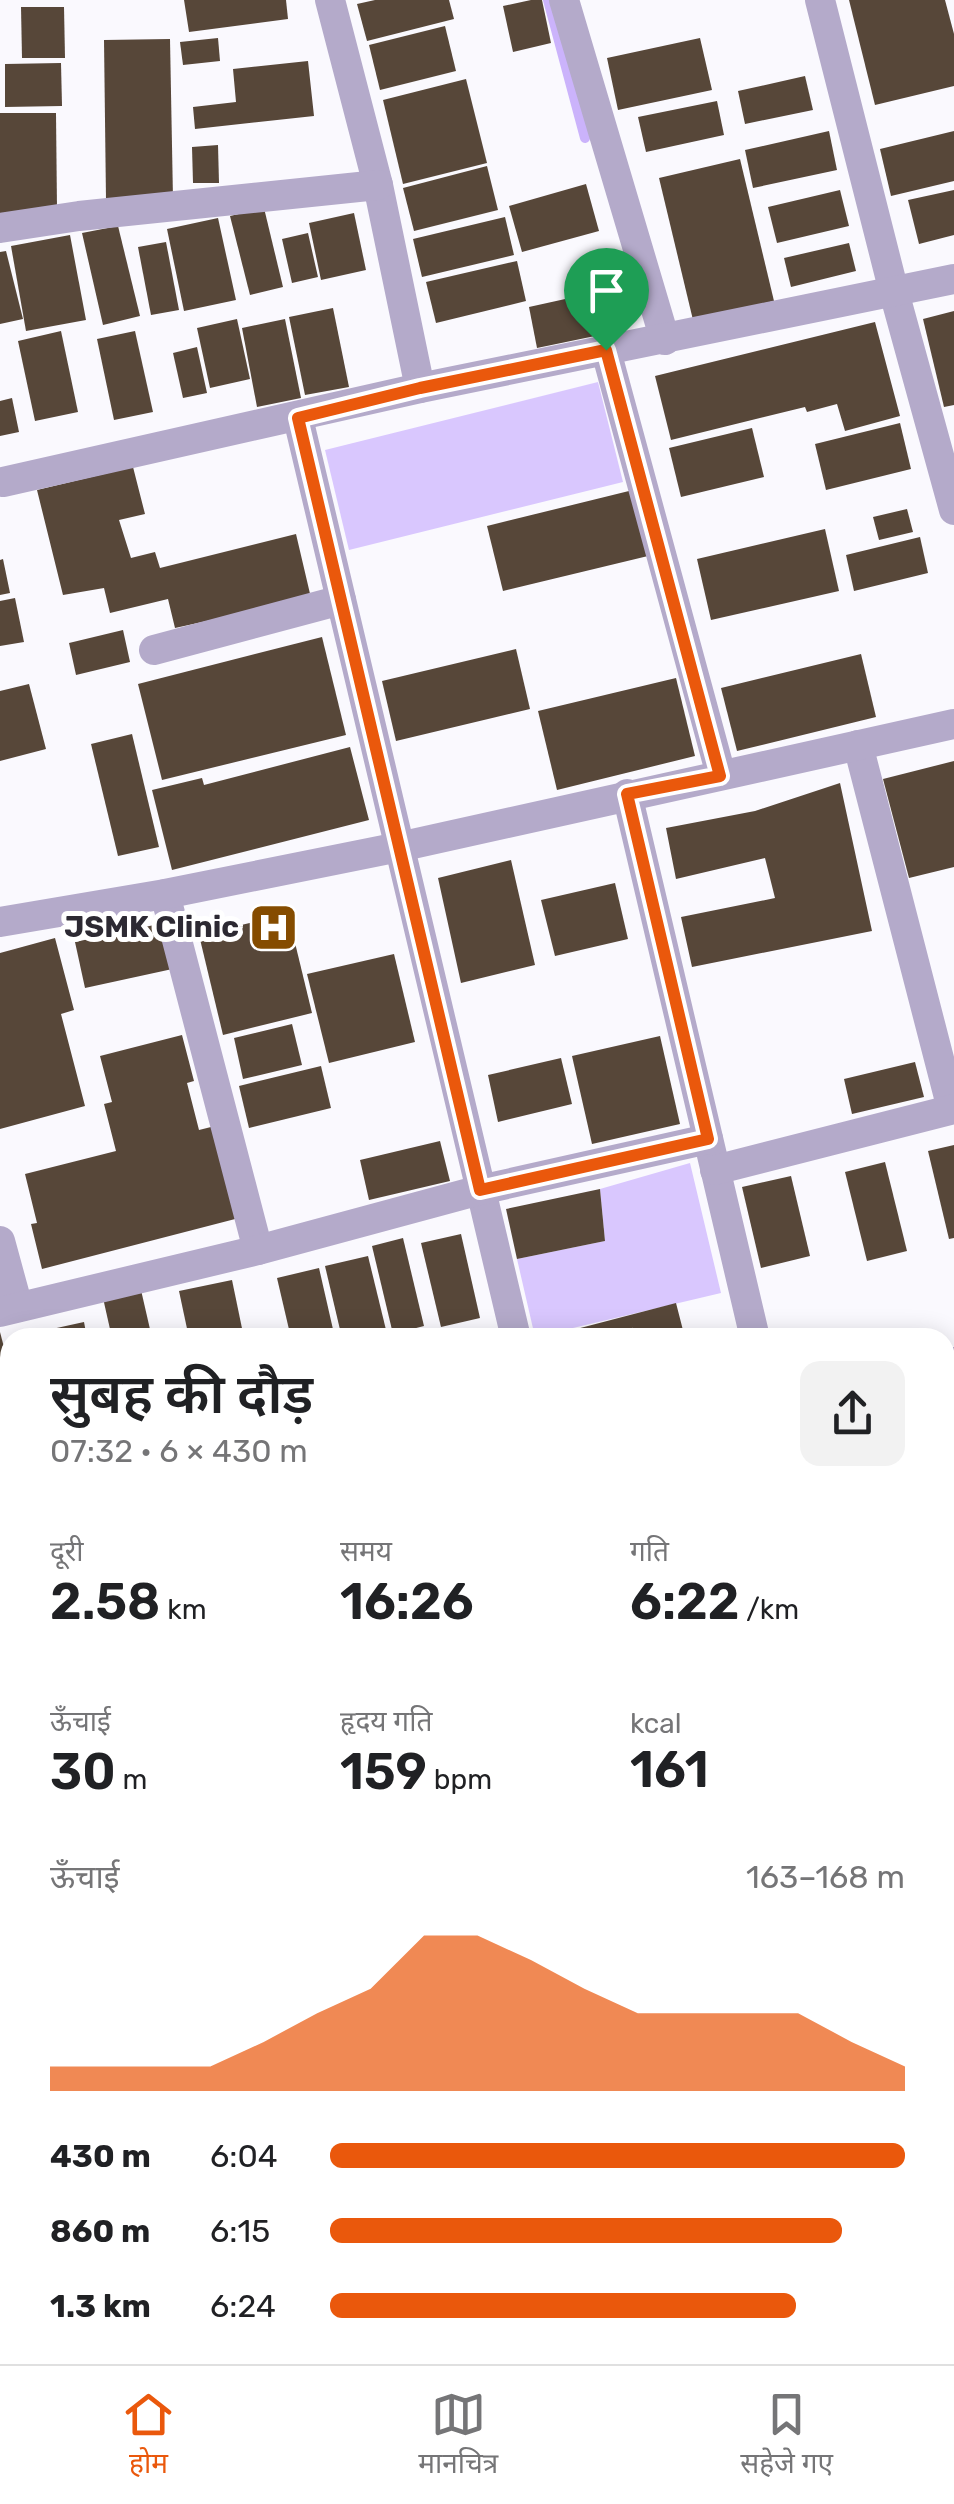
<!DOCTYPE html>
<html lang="hi">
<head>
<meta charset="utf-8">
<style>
  :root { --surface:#fff; --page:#f2f2f2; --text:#202124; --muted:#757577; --line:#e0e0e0; --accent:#ea580c }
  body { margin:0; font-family:Rubik,"Noto Sans Devanagari",sans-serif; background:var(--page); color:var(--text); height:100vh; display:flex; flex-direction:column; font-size:38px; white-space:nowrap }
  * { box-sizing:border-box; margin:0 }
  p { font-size:32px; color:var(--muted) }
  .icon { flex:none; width:55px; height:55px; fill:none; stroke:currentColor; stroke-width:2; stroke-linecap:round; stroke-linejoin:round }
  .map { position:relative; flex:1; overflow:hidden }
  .sheet { position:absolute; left:0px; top:1328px; width:955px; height:1038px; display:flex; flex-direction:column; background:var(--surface); border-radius:30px 30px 0 0; box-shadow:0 5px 25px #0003 }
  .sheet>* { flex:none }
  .pin { position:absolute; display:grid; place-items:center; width:85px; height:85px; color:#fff; margin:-102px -42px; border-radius:50% 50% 50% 0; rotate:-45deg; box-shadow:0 0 10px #0007 }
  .pin .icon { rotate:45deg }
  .round { display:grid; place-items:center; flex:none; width:105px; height:105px; border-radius:20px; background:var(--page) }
  .head { display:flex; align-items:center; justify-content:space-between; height:170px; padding:0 50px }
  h1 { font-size:55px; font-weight:600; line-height:75px }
  .figures { display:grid; grid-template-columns:repeat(3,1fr); gap:15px; height:170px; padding:10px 50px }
  .figures div { display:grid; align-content:center }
  .figures b { font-size:50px; font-weight:600 }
  .figures small { font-size:28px; font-weight:400 }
  .figures p { font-size:28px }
  .chart { height:280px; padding:20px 50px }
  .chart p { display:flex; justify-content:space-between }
  .chart svg { width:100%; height:180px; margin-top:10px; fill:var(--accent); opacity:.7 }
  ul { padding:0 50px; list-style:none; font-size:32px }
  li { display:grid; grid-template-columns:160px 120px 1fr; align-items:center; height:75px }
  li i { height:25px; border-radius:12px; background:var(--accent) }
  .tab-bar { display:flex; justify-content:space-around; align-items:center; height:140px; border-top:2px solid var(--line); background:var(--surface); font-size:28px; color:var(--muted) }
  .tab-bar a { display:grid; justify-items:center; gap:5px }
  .tab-bar .selected { color:var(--accent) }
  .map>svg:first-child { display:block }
</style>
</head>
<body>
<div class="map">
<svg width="954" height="2364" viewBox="0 0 954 2364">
  <rect width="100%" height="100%" fill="#faf9fe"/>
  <g fill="#d9c7fe">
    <path d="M 598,382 L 623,482 L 349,550 L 325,450 Z"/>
    <path d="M 690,1163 L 721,1293 L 535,1337 L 517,1259 L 605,1241 L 600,1189 Z"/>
    <path d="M 954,1558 L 954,2332 L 945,2334 L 945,1560 Z"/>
    <path d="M 274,2355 L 878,2355 L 849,2364 L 277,2364 Z"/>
  </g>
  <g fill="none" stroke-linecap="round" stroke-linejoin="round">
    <path stroke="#cbb3fb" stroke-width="10" d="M 548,0 L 585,138"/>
  </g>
  <g fill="#574739">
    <path d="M 184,0 L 286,0 L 288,19 L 189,32 Z"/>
    <path d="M 375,0 L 449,0 L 454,19 L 367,41 L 357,4 Z"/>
    <path d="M 531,0 L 542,0 L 551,43 L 513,52 L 503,6 Z"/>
    <path d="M 849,0 L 945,0 L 954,34 L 954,86 L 875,105 Z"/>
    <path d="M 21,7 L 64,7 L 65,58 L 22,58 Z"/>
    <path d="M 445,26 L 456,71 L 380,90 L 369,45 Z"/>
    <path d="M 218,38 L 220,61 L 183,65 L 180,42 Z"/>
    <path d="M 700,38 L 712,90 L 618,110 L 607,58 Z"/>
    <path d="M 170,39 L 173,199 L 106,200 L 104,40 Z"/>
    <path d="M 308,61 L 314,116 L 195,129 L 193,107 L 236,102 L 233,69 Z"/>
    <path d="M 61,63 L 62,106 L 5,107 L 5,64 Z"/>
    <path d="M 805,76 L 813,110 L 745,124 L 738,91 Z"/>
    <path d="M 466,79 L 487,163 L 403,184 L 383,100 Z"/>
    <path d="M 717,101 L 724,135 L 646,152 L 638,117 Z"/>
    <path d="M 0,113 L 56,113 L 57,210 L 0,221 Z"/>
    <path d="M 829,131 L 837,170 L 753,188 L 745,150 Z"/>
    <path d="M 954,131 L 954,181 L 891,196 L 880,149 Z"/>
    <path d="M 218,145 L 219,183 L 193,183 L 192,147 Z"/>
    <path d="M 740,159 L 774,301 L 693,320 L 659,178 Z"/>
    <path d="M 487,166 L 498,210 L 414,231 L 403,188 Z"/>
    <path d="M 586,184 L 599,231 L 522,252 L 509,206 Z"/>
    <path d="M 840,190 L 849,226 L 777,243 L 768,207 Z"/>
    <path d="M 954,190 L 954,235 L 919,244 L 908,200 Z"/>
    <path d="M 264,208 L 283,287 L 250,295 L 230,216 Z"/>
    <path d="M 354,213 L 366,270 L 321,280 L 309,223 Z"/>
    <path d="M 505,217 L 514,255 L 422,277 L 413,239 Z"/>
    <path d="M 218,218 L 236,300 L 184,311 L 167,229 Z"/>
    <path d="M 118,226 L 140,316 L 103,325 L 82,233 Z"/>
    <path d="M 308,233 L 318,277 L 292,283 L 282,239 Z"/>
    <path d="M 70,235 L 86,320 L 26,331 L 11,246 Z"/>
    <path d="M 166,242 L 179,310 L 151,315 L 138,247 Z"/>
    <path d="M 849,243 L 856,271 L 791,287 L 784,258 Z"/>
    <path d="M 6,251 L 23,319 L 0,324 L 0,252 Z"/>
    <path d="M 517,261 L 526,301 L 436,323 L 426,282 Z"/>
    <path d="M 615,288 L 624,330 L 537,348 L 529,307 Z"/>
    <path d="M 333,308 L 349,387 L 305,395 L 289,317 Z"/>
    <path d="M 954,311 L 954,405 L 944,407 L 923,319 Z"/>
    <path d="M 237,319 L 250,379 L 210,388 L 197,328 Z"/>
    <path d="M 285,319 L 301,398 L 257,407 L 242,328 Z"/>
    <path d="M 875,322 L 900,416 L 845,431 L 837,404 L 807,412 L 805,407 L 671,440 L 655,376 Z"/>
    <path d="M 61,331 L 78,412 L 35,421 L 18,341 Z"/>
    <path d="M 135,331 L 153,412 L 114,420 L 97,339 Z"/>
    <path d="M 197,347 L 207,393 L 183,398 L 173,353 Z"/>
    <path d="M 12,398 L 19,432 L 0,436 L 0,401 Z"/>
    <path d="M 900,423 L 911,469 L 826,490 L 815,444 Z"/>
    <path d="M 752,428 L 764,477 L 681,497 L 669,448 Z"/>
    <path d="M 133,467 L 145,514 L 119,520 L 131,558 L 155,552 L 160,568 L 296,534 L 311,598 L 175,628 L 168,599 L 110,613 L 104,588 L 63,595 L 37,490 Z"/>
    <path d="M 633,490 L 648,556 L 503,591 L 487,526 Z"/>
    <path d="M 907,509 L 913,532 L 879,540 L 873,517 Z"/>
    <path d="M 825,529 L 839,591 L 711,620 L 697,559 Z"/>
    <path d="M 920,537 L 928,573 L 854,591 L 846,555 Z"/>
    <path d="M 3,559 L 10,593 L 0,595 L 0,560 Z"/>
    <path d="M 15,598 L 24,642 L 0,646 L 0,601 Z"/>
    <path d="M 123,630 L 130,662 L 76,675 L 69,643 Z"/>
    <path d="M 322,637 L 346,735 L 162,780 L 138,684 Z"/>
    <path d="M 516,649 L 530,709 L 396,741 L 382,681 Z"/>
    <path d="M 861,654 L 876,717 L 737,751 L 721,688 Z"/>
    <path d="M 676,678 L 695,756 L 557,790 L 538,711 Z"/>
    <path d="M 29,684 L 46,749 L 0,761 L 0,691 Z"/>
    <path d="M 132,734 L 159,847 L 118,856 L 91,744 Z"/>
    <path d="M 350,747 L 369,820 L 172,870 L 152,790 L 202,778 L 204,785 Z"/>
    <path d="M 954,761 L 954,867 L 909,878 L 883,779 Z"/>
    <path d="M 840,783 L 872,931 L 692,967 L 681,917 L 775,898 L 765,858 L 676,879 L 666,828 L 755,811 Z"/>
    <path d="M 511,860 L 535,965 L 461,983 L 438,878 Z"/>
    <path d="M 615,883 L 628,939 L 555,956 L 541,900 Z"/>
    <path d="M 288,914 L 312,1013 L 223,1035 L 199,935 Z"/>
    <path d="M 168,922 L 177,968 L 85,988 L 75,942 Z"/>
    <path d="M 55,938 L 74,1010 L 61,1014 L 85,1106 L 0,1129 L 0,953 Z"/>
    <path d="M 394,954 L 415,1042 L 329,1063 L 307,974 Z"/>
    <path d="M 292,1024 L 302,1065 L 243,1079 L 234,1038 Z"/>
    <path d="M 182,1035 L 194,1081 L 187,1083 L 199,1130 L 215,1126 L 239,1218 L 42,1269 L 31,1224 L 37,1223 L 25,1174 L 116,1151 L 104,1104 L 112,1102 L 100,1056 Z"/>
    <path d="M 660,1036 L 680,1124 L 592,1144 L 572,1056 Z"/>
    <path d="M 561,1058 L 572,1104 L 498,1122 L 488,1075 Z"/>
    <path d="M 915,1062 L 924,1097 L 852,1114 L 844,1079 Z"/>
    <path d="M 321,1066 L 331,1108 L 249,1128 L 239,1086 Z"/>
    <path d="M 440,1141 L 450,1181 L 369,1200 L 360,1160 Z"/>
    <path d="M 954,1145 L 954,1238 L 949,1239 L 928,1151 Z"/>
    <path d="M 885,1162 L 907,1251 L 867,1261 L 845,1172 Z"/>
    <path d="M 791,1176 L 810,1256 L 761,1268 L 742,1187 Z"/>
    <path d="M 600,1189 L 605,1241 L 517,1259 L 506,1209 Z"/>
    <path d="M 461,1234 L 480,1318 L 441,1327 L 421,1243 Z"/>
    <path d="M 403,1238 L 424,1326 L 393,1334 L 372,1246 Z"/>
    <path d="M 368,1256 L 388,1338 L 342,1338 L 325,1266 Z"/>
    <path d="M 319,1268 L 335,1338 L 291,1338 L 277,1278 Z"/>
    <path d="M 232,1280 L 244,1338 L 189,1338 L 179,1291 Z"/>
    <path d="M 141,1290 L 152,1338 L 112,1338 L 103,1298 Z"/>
    <path d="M 676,1303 L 685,1338 L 635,1338 L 632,1327 L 633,1338 L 542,1338 Z"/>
    <path d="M 84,1322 L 87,1338 L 45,1338 L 43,1331 Z"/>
    <path d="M 0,1332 L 10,1370 L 10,1426 L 0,1428 Z"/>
    <path d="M 10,2078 L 10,2115 L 0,2117 L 0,2080 Z"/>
    <path d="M 10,2129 L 10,2164 L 0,2166 L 0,2131 Z"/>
    <path d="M 10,2174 L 10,2214 L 0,2215 L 0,2175 Z"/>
    <path d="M 10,2299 L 10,2355 L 52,2355 L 53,2364 L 8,2364 L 0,2300 Z"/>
    <path d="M 58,2355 L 108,2355 L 110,2364 L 60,2364 Z"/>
  </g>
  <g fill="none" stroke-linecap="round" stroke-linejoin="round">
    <g stroke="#b4aaca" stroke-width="30">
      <path d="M 330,0 L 378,185 L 420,388"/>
      <path d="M 564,0 L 665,340"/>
      <path d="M 820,0 L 894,292 L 954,510"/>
      <path d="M 0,228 L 79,216 L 378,185"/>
      <path d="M 606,351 L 721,775"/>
      <path d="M 298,418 L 516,1338"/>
      <path d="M 3,482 L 420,388 L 954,279"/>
      <path d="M 154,650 L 341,600"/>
      <path d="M 858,745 L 952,1109"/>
      <path d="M 627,794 L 755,1338"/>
      <path d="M 165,894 L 258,1250"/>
      <path d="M 0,922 L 165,894 L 399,847 L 954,724"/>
      <path d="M 715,1170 L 954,1109"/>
      <path d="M 0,1241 L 18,1307"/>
      <path d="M 0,1312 L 258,1250 L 480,1190 L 708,1139"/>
      <path d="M 945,1364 L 954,1362"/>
      <path d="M 0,2284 L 10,2283"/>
    </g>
  </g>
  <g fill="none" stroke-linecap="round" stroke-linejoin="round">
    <defs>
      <path id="route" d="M 606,350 L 720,776 L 627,794 L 708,1139 L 480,1190 L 298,418 L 420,388 Z"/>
    </defs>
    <use href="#route" stroke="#fff" stroke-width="20"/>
    <use href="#route" stroke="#ea580c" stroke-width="12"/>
  </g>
  <defs>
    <symbol id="hospital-square" viewBox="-11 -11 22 22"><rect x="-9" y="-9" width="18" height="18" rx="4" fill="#854c00" stroke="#fff"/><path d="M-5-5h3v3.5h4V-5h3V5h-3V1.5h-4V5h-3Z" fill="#fff"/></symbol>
  </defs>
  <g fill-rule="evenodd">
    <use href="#hospital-square" x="246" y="900" width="55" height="55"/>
  </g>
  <g text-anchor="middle" stroke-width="10" stroke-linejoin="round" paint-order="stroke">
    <g font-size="30" font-weight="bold" fill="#2c2932" stroke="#fff" text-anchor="end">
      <text x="239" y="937">JSMK Clinic</text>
    </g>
  </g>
</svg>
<div class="pin" style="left:606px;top:350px;background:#1e9e55"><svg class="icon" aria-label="arrive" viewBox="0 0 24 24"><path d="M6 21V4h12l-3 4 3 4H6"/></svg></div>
<section class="sheet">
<div class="head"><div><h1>सुबह की दौड़</h1><p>07:32 · 6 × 430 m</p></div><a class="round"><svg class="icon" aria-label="share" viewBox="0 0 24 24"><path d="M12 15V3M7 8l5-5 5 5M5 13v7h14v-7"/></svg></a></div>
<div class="figures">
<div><p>दूरी</p><b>2.58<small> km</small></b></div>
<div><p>समय</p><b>16:26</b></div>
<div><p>गति</p><b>6:22<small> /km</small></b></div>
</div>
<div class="figures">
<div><p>ऊँचाई</p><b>30<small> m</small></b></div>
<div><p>हृदय गति</p><b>159<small> bpm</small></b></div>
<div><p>kcal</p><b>161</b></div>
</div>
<div class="chart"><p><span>ऊँचाई</span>163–168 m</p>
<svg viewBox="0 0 160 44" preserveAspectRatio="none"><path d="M0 44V38L10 38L20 38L30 38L40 32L50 25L60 19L70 6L80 6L90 12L100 19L110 25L120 25L130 25L140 25L150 32L160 38V44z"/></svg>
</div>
<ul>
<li><b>430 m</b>6:04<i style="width:100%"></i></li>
<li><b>860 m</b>6:15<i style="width:89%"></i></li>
<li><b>1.3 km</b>6:24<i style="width:81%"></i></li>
</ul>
</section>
</div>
<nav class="tab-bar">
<a class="selected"><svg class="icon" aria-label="home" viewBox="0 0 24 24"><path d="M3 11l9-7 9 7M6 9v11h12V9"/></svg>होम</a>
<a><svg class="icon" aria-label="map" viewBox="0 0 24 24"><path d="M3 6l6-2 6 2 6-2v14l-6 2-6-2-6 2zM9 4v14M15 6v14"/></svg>मानचित्र</a>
<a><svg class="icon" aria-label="saved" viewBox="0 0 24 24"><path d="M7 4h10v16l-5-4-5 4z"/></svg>सहेजे गए</a>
</nav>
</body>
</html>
